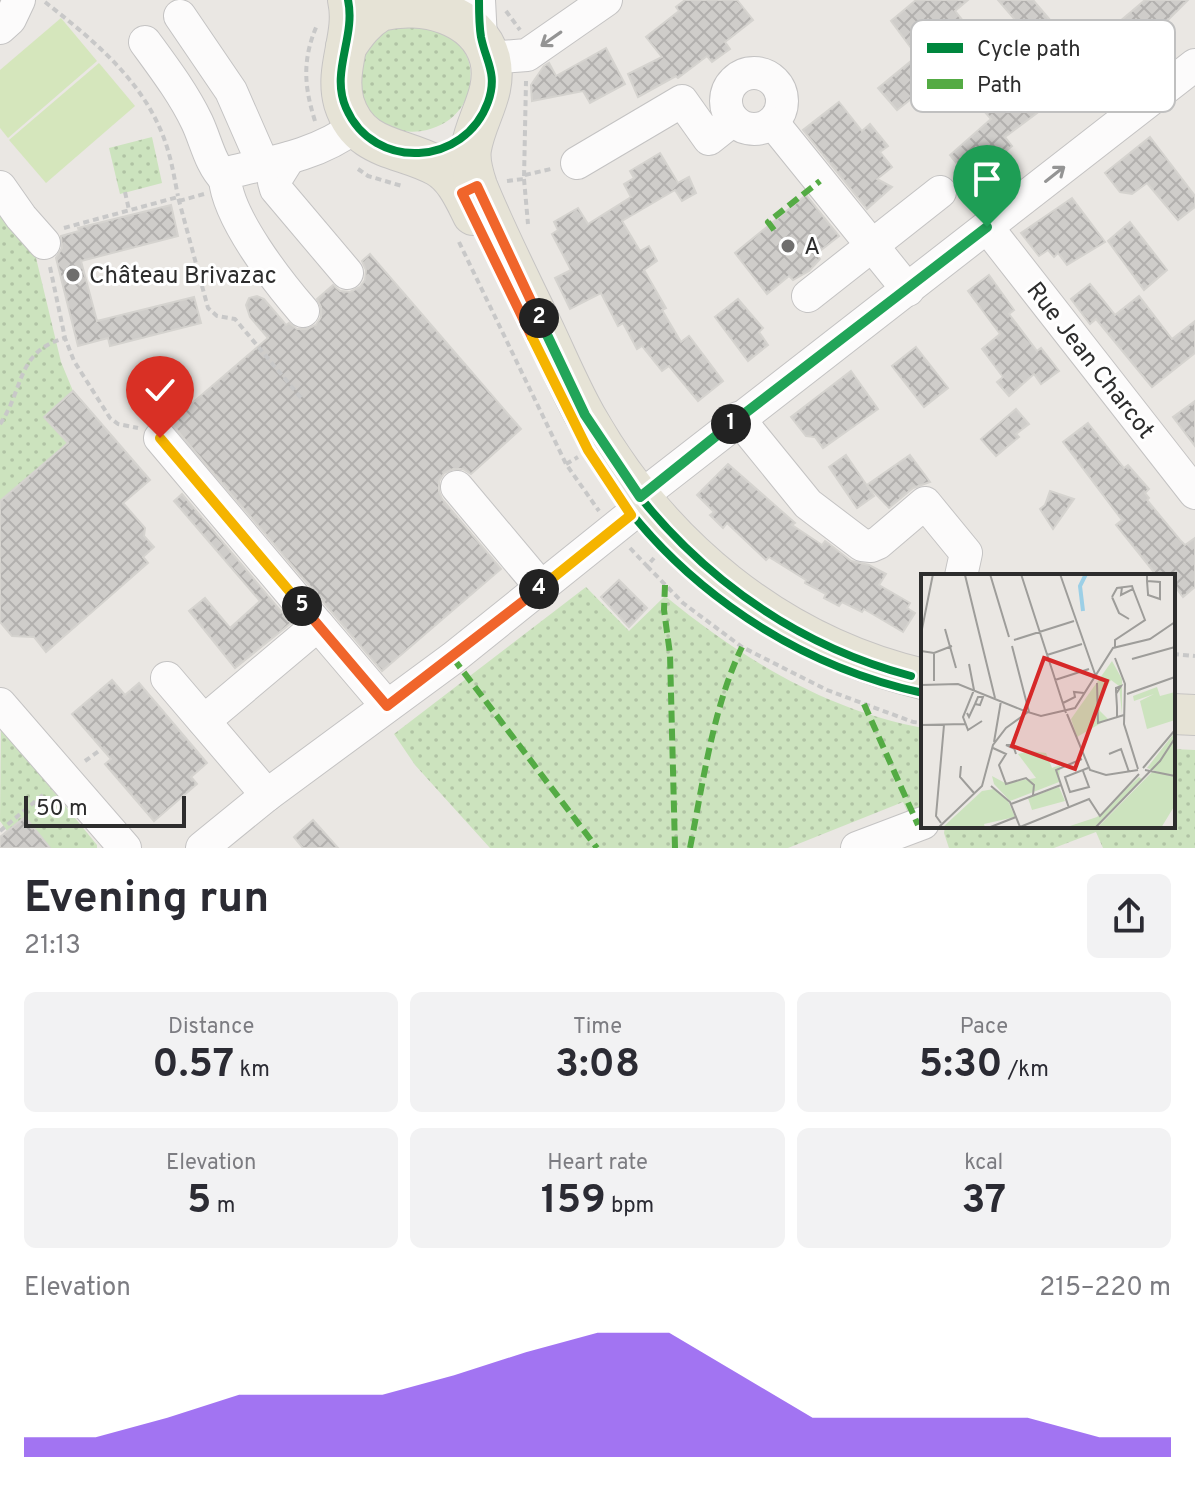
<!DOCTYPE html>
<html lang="en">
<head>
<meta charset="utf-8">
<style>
  :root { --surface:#fff; --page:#f2f2f3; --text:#2b2b33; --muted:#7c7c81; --accent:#7c3aed }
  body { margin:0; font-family:Overpass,sans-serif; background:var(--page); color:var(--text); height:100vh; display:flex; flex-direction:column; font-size:30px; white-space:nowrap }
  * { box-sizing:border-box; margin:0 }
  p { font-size:26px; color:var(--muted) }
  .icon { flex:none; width:44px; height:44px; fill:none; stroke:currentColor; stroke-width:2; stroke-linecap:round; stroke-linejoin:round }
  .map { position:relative; height:848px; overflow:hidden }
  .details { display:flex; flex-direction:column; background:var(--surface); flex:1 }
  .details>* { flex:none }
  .scale { position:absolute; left:24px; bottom:20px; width:162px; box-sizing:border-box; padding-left:8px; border:4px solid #2d2d2d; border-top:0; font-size:22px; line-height:28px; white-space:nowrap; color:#2d2d2d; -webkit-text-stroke:6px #fff; paint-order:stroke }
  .pin { position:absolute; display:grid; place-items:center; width:68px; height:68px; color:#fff; margin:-82px -34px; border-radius:50% 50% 50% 0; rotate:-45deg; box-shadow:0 0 8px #0007 }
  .pin .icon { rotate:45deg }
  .km { position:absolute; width:40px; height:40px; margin:-20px; border-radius:50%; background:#222; color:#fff; font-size:22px; line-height:40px; text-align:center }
  .round { display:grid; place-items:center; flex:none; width:84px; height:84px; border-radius:12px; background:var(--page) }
  .overview { display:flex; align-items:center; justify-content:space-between; height:136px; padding:0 24px }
  h1 { font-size:44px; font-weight:700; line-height:60px }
  .figures { display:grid; grid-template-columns:repeat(3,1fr); gap:12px; height:136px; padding:8px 24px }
  .figures div { display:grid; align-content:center; border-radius:12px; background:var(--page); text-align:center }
  .figures b { font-size:40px; font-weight:700 }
  .figures small { font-size:22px; font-weight:400 }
  .figures p { font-size:22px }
  .chart { height:224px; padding:16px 24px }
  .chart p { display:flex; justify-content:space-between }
  .chart svg { width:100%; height:144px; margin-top:8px; fill:var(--accent); opacity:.7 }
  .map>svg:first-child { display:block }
</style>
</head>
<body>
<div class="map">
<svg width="1195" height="848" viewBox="0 0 1195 848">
  <defs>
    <pattern id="grass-dots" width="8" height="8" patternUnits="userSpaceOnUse" patternTransform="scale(2)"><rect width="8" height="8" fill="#cce3be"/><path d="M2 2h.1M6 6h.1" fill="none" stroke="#b0c3a4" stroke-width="1.8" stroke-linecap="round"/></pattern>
    <pattern id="building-cross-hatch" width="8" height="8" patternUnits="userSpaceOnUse" patternTransform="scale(2)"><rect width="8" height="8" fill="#cfcdca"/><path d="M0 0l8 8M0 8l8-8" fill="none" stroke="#b2b0ae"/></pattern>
  </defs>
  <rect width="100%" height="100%" fill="#eae7e3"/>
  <g fill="url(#grass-dots)">
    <path d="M 423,21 C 450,38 475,46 470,84 C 463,141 374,151 361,92 C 359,85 361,76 361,68 C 362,57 371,38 381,32 C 391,25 411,24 423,21 Z"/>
    <path d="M 152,137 L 162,183 L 120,194 L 109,148 Z"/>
    <path d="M 0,195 L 31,237 L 61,362 L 73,391 L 45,417 L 61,435 L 71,441 L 0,501 Z"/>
    <path d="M 586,587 L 629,631 L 665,596 C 741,658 825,710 923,728 L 923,815 L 911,820 L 903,802 L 788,848 L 490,848 L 415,765 L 394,734 Z"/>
    <path d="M 1,727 L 97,845 L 97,848 L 50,848 L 25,817 L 7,831 L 0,821 Z"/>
    <path d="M 1173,749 L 1195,750 L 1195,848 L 1103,848 L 1096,832 L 1054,848 L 949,848 L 944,833 L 945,826 L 1173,826 Z"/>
  </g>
  <g fill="#d5e6bc">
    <path d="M 61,18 L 97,61 L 8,138 L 0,128 L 0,70 Z"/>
    <path d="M 99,63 L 135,106 L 46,183 L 9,140 Z"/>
  </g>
  <g fill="url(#building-cross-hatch)" stroke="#d5d3cf" stroke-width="2">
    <path d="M 685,0 L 737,0 L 753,20 L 725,42 L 730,49 L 712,62 L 707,56 L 678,78 L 676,76 L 638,97 L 628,74 L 662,57 L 646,37 L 679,11 L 676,7 Z"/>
    <path d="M 916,0 L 968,0 L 955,11 L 1037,113 L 1005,137 L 1012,146 L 970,180 L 950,155 L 991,119 L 966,90 L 949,106 L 930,84 L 897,110 L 878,88 L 917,56 L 891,21 Z"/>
    <path d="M 998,0 L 1033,0 L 1080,55 L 1145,0 L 1188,0 L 1160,28 L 1155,24 L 1097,76 L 1105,86 L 1082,105 L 1056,75 L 1060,72 Z"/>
    <path d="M 606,48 L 625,84 L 590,103 L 583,91 L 532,101 L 531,85 L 544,66 L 549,63 L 556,76 Z"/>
    <path d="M 839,102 L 862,131 L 870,124 L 888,146 L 880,152 L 892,167 L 877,179 L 892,187 L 867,209 L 803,130 Z"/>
    <path d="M 1150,137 L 1195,196 L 1195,207 L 1178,220 L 1147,183 L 1132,194 L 1120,192 L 1105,173 Z"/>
    <path d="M 660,153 L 678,183 L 689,177 L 696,193 L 682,201 L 675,190 L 622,221 L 640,251 L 649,246 L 657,261 L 644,270 L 666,308 L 662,310 L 681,342 L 689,336 L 723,381 L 698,401 L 669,366 L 662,371 L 642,346 L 637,349 L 623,323 L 618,326 L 601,293 L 570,309 L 555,278 L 571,270 L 552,234 L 558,230 L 554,222 L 578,208 L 588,224 L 631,197 L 624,184 L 634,178 L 630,171 Z"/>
    <path d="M 806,195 L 839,236 L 816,254 L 820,259 L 809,271 L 793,280 L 789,276 L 767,294 L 735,253 Z"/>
    <path d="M 1072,198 L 1105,242 L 1067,265 L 1058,253 L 1054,257 L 1048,250 L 1039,256 L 1021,233 Z"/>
    <path d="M 171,205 L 178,236 L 81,261 L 97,321 L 194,297 L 201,323 L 110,346 L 108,338 L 78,346 L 56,258 L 62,248 L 61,236 L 79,231 L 78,228 Z"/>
    <path d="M 1130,222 L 1167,270 L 1144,290 L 1108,241 Z"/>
    <path d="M 370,254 L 521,429 L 471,474 L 463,469 L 453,469 L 444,473 L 439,481 L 439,491 L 442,499 L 501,569 L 382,671 L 170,422 L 268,338 L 250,317 L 246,305 L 249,298 L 257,296 L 264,299 L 286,325 L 289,323 L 297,329 L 307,329 L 316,325 L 321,317 L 321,307 L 317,299 L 333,285 L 340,291 L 350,292 L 360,287 L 365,280 L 366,270 L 362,261 Z"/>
    <path d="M 989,275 L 1014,310 L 1009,314 L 1037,351 L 1041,348 L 1059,371 L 1041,384 L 1034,374 L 1009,396 L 997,382 L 1003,377 L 982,349 L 1000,334 L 968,291 Z"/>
    <path d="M 1090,284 L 1115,315 L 1139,296 L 1172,339 L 1195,321 L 1195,353 L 1152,387 L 1096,319 L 1090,324 L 1071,299 Z"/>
    <path d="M 738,299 L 763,328 L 759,332 L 768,345 L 748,361 L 715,317 Z"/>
    <path d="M 916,347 L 948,388 L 924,407 L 892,366 Z"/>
    <path d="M 851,371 L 878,409 L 823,448 L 815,437 L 806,436 L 791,417 Z"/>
    <path d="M 73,391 L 150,480 L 123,503 L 145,528 L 144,536 L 154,547 L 143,557 L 148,563 L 46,652 L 34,637 L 12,636 L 0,622 L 0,501 L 68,443 L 44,417 Z"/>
    <path d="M 1195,401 L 1195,446 L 1173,417 Z"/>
    <path d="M 1016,409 L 1029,424 L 1016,434 L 1019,437 L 996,456 L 981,439 Z"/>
    <path d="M 1088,423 L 1124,468 L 1128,465 L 1149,489 L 1145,493 L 1149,498 L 1147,500 L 1180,540 L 1185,545 L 1195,538 L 1195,587 L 1183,597 L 1173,584 L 1173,576 L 1157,576 L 1116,525 L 1122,520 L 1063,442 Z"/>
    <path d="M 846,455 L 874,496 L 857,508 L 829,467 Z"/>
    <path d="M 910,455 L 930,482 L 913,488 L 889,508 L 867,485 Z"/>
    <path d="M 728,464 L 795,523 L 792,525 L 822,545 L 825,541 L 828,543 L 851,561 L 869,565 L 886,574 L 879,585 L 910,603 L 907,608 L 915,613 L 903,632 L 864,609 L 862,612 L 842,602 L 839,606 L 824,598 L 826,594 L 805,583 L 806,580 L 769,557 L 766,560 L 727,523 L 723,528 L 710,515 L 714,512 L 697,495 Z"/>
    <path d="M 1050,491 L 1074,499 L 1053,529 L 1040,509 L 1045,505 Z"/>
    <path d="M 182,494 L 291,623 L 235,668 L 189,611 L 205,598 L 230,628 L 260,601 L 174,501 Z"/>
    <path d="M 619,580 L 647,608 L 629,627 L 601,597 Z"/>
    <path d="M 112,680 L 125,695 L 139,683 L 207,763 L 191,777 L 197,784 L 154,821 L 105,764 L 111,759 L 72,714 Z"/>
    <path d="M 25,817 L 50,848 L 0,848 L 0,837 Z"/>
    <path d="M 313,820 L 338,848 L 303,848 L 294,837 Z"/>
  </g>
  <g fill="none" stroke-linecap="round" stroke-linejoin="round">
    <defs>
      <g id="minor">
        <path d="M 479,0 L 481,39"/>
        <path d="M 180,16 L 231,91 L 263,164"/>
        <path d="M 0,28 L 10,19 L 19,0"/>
        <path d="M 145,42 C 164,68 183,93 197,122 C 206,141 210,164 225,179"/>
        <path d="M 489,58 L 527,55 L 606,0"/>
        <circle cx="754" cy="101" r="28"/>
        <path d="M 773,123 L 908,290"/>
        <path d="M 289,158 L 274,182 L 276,189 L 347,273"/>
        <path d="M 577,163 L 682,101 L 709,139 L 733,120"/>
        <path d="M 0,187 L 21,217 L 44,243"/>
        <path d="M 987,227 L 1195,493"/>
        <path d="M 808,296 L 940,192"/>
        <path d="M 303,311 C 277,281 228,218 225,179 L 230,172 C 274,162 320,154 356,126"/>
        <path d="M 738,418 L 808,504 L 862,545 L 871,546 L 878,543 L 925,503 L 966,553 L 961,576"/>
        <path d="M 160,438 L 318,625"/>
        <path d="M 457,487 L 541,587"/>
        <path d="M 640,497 L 1195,65"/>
        <path d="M 167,678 L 267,795"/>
        <path d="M 0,704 L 125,848"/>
        <path d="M 204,721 L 318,625 L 387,706"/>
        <path d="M 202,848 L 267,795 L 453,658 L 631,515"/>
        <path d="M 857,848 L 923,823"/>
      </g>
      <g id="major">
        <path d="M 348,0 C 356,35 334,68 344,103 C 359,151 401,146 437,166 C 455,176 464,197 473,215"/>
        <path d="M 346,47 C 356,32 365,20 380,11 C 422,0 478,14 490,59 C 498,93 476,117 471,149 C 469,161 473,174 477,186 C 496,233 519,278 541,324 C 556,355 569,387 586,417 C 659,546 777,645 923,679"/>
        <path d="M 1173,714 L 1195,715"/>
      </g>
    </defs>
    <use href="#minor" stroke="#c4c3c3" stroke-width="34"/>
    <use href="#major" stroke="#c6c4c3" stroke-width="42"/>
    <g stroke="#c8c8c8" stroke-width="4" stroke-dasharray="6 4" stroke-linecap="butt">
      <path d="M 45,2 C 97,43 151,87 169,154 C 173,168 175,182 178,196"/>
      <path d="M 506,11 L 520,30"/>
      <path d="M 315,121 C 304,86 302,60 317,25"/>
      <path d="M 358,169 L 368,176 L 402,186"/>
      <path d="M 525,175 L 551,169"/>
      <path d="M 524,179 L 528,224"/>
      <path d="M 507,181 L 524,179 L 526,81"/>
      <path d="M 125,192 L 129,210"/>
      <path d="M 179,201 L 204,194"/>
      <path d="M 64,228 L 178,197 L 208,308 L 217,316 L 235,319 L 301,398"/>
      <path d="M 459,242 L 566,464 L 599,511"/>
      <path d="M 50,267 L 65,338 L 74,361 L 110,418 L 118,424 L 138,428"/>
      <path d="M 0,424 C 24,390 16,351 65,338"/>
      <path d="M 566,464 L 578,457"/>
      <path d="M 630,548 L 647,566 L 654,558"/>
      <path d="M 647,566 L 683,603 L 742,647 L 827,690 L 913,722 L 923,723"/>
      <path d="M 1173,654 L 1195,656"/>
      <path d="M 85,761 L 99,751"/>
      <path d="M 0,831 L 44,794"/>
    </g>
    <use href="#minor" stroke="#fcfbfb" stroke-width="32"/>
    <use href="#major" stroke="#e6e3d6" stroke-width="40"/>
    <g stroke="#54ab44" stroke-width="6" stroke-dasharray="12 6" stroke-linecap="butt">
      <path d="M 774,230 L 768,222 L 820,181"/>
      <path d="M 665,585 L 664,610 L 670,654 L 675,848"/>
      <path d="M 453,658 L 597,848"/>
      <path d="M 864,704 L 918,825"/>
      <path d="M 690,848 C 703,783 713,707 742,647"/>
    </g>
    <defs>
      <g id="cycleway">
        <path d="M 348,0 C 356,37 330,72 346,108 C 374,172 465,166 488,102 C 498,74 486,62 481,37 C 479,25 479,12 479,0"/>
        <path d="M 462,193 C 506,277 540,367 588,450 C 659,573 784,663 923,693"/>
        <path d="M 556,356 C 566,376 575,397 586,416 C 656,543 771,639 911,676"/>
      </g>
    </defs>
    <use href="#cycleway" stroke="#fff" stroke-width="13"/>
    <use href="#cycleway" stroke="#00873e" stroke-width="8"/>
  </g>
  <defs><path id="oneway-shaft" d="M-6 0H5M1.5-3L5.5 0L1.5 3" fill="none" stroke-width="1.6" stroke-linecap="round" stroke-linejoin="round" transform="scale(2)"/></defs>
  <g stroke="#949494">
    <use href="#oneway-shaft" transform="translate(551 39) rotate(145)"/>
    <use href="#oneway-shaft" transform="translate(1055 174) rotate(-38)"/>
  </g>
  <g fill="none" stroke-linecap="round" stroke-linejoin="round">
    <defs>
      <path id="split-1" d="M 731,424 L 987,227"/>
      <path id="split-2" d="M 539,318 L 585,415 L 640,497 L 731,424"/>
      <path id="split-3" d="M 532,337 L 462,193 L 477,186 L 539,318"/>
      <path id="split-4" d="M 532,337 L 588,450 L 631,515 L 539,589"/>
      <path id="split-5" d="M 302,606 L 387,706 L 539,589"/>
      <path id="split-6" d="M 160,438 L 302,606"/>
    </defs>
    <use href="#split-1" stroke="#fff" stroke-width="16"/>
    <use href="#split-2" stroke="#fff" stroke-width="16"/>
    <use href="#split-3" stroke="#fff" stroke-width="16"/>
    <use href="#split-4" stroke="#fff" stroke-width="16"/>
    <use href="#split-5" stroke="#fff" stroke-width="16"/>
    <use href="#split-6" stroke="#fff" stroke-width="16"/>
    <use href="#split-1" stroke="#22a559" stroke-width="10"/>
    <use href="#split-2" stroke="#22a559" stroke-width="10"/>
    <use href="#split-3" stroke="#f0652b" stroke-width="10"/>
    <use href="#split-4" stroke="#f5b400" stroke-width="10"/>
    <use href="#split-5" stroke="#f0652b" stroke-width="10"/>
    <use href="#split-6" stroke="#f5b400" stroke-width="10"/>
  </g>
  <g fill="#6f6e6d" stroke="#fff" stroke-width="3">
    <circle cx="788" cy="246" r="8"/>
    <circle cx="73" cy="275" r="8"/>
  </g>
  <g text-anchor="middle" stroke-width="6" stroke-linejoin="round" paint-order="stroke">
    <g font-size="24" fill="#2d2d2d" stroke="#fff" text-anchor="start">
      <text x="804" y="254">A</text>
      <text x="89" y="283">Château Brivazac</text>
    </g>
    <g font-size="24" fill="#2d2d2d" stroke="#fff">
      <text transform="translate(1091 360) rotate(52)" y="8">Rue Jean Charcot</text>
    </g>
  </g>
  <g transform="translate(921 574)">
    <rect width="254" height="254" fill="#eae7e3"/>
    <path d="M 191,87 L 201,105 L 201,140 L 198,112 L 190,106 L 178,125 L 179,137 L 187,145 L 156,163 L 150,145 ZM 236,113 L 239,122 L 254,118 L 254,146 L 226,155 L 219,127 L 233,120 L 213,127 L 212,122 ZM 254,158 L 254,231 L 240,254 L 176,254 L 231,198 L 240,199 L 226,194 ZM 109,177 L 125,179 L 131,194 L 139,191 L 138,208 L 89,227 L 73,210 L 71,202 L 84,209 L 115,204 L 97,180 ZM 218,203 L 221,205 L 173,254 L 143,254 L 176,243 ZM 138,213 L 144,227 L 111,236 L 107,224 ZM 73,215 L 87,227 L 94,243 L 63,250 L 64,254 L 21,254 L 61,217 Z" fill="#cce3be"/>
    <path fill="none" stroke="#9ccfe6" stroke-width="4" d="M 162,37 L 159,12 L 165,0"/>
    <path fill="none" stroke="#9e9d9a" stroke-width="2" d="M 69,0 L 88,63M 100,0 L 145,139M 139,0 L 175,103M 226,0 L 226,7 L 227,20 L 227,21 L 239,25 L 239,8 L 226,7M 0,1 L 52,0M 44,1 L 74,124M 191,23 L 196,14 L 211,12 L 212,15 L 200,21 L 201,13M 191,23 L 198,39 L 208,45M 1,55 L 12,0M 24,55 L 35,94M 93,66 L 153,47M 91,72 L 108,138M 194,73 L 194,66 L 224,46 L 212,15M 0,77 L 13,79 L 31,72M 126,81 L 161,70M 194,84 L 204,110 L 203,150 L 217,195M 211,85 L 254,73M 48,90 L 53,116 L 42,143 L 47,156 L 61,147M 134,106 L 168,95M 13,107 L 13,79M 176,109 L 177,149 L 203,141M 0,111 L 37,110 L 106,138M 195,120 L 200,112 L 195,114 L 195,117 L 196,133 L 196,143M 206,120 L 254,103M 142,129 L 154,123 L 153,118 L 163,119M 46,139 L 48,143 L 54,130 L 57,123 L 62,123 L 59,131 L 54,130M 146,140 L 169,196 L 185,201 L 217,196M 0,151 L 44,150M 73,168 L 80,127M 72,174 L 85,180 L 78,191 L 85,210 L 105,204 L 113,211 L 112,221M 94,175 L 85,171 L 92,171 L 95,180M 188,180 L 200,175 L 208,198M 40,192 L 39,203 L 53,219M 222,194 L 254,156M 224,196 L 254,202M 162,197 L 168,213 L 149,218 L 144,203 L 167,194M 70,212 L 89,228 L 99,253M 90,230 L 140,211M 148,234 L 135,196 L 161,185M 20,249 L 15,242 L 23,151M 99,253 L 168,225 L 179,242 L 218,200M 17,254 L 61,212 L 72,171 L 85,154 L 107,138 L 120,142 L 154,134 L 192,74 L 229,65 L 254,48M 67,254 L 95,243M 174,254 L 239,187 L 254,164"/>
    <path fill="#d62828" fill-opacity="0.15" stroke="#d62828" stroke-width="4" d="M 123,84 L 186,107 L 154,195 L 91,172 Z"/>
    <rect width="254" height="254" fill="none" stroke="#2d2d2d" stroke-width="4"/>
  </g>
  <rect x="911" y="20" width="264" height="92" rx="12" fill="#fff" stroke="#c0c0c0" stroke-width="2"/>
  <rect x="927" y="43" width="36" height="10" fill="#00873e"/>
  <rect x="927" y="79" width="36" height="10" fill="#54ab44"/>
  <g font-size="22" fill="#2d2d2d">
    <text x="977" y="56">Cycle path</text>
    <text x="977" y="92">Path</text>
  </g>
</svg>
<div class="scale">50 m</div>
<div class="pin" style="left:987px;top:227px;background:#1e9e55"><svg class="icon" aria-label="arrive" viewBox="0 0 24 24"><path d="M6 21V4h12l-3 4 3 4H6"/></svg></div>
<div class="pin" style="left:160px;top:438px;background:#d93025"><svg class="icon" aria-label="check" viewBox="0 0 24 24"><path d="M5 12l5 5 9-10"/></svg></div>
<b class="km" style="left:731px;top:424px">1</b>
<b class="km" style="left:539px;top:318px">2</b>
<b class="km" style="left:539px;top:589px">4</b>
<b class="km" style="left:302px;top:606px">5</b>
</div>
<section class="details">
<div class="overview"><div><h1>Evening run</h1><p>21:13</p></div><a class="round"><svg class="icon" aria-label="share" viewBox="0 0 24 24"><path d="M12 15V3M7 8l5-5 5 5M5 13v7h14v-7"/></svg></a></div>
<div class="figures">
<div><p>Distance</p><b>0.57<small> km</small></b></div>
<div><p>Time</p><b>3:08</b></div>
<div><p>Pace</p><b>5:30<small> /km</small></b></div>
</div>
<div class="figures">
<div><p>Elevation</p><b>5<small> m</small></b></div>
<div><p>Heart rate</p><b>159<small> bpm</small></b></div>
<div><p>kcal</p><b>37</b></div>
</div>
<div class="chart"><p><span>Elevation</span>215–220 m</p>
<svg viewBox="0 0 160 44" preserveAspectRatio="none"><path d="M0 44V38L10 38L20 32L30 25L40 25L50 25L60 19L70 12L80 6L90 6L100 19L110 32L120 32L130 32L140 32L150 38L160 38V44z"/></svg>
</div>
</section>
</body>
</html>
